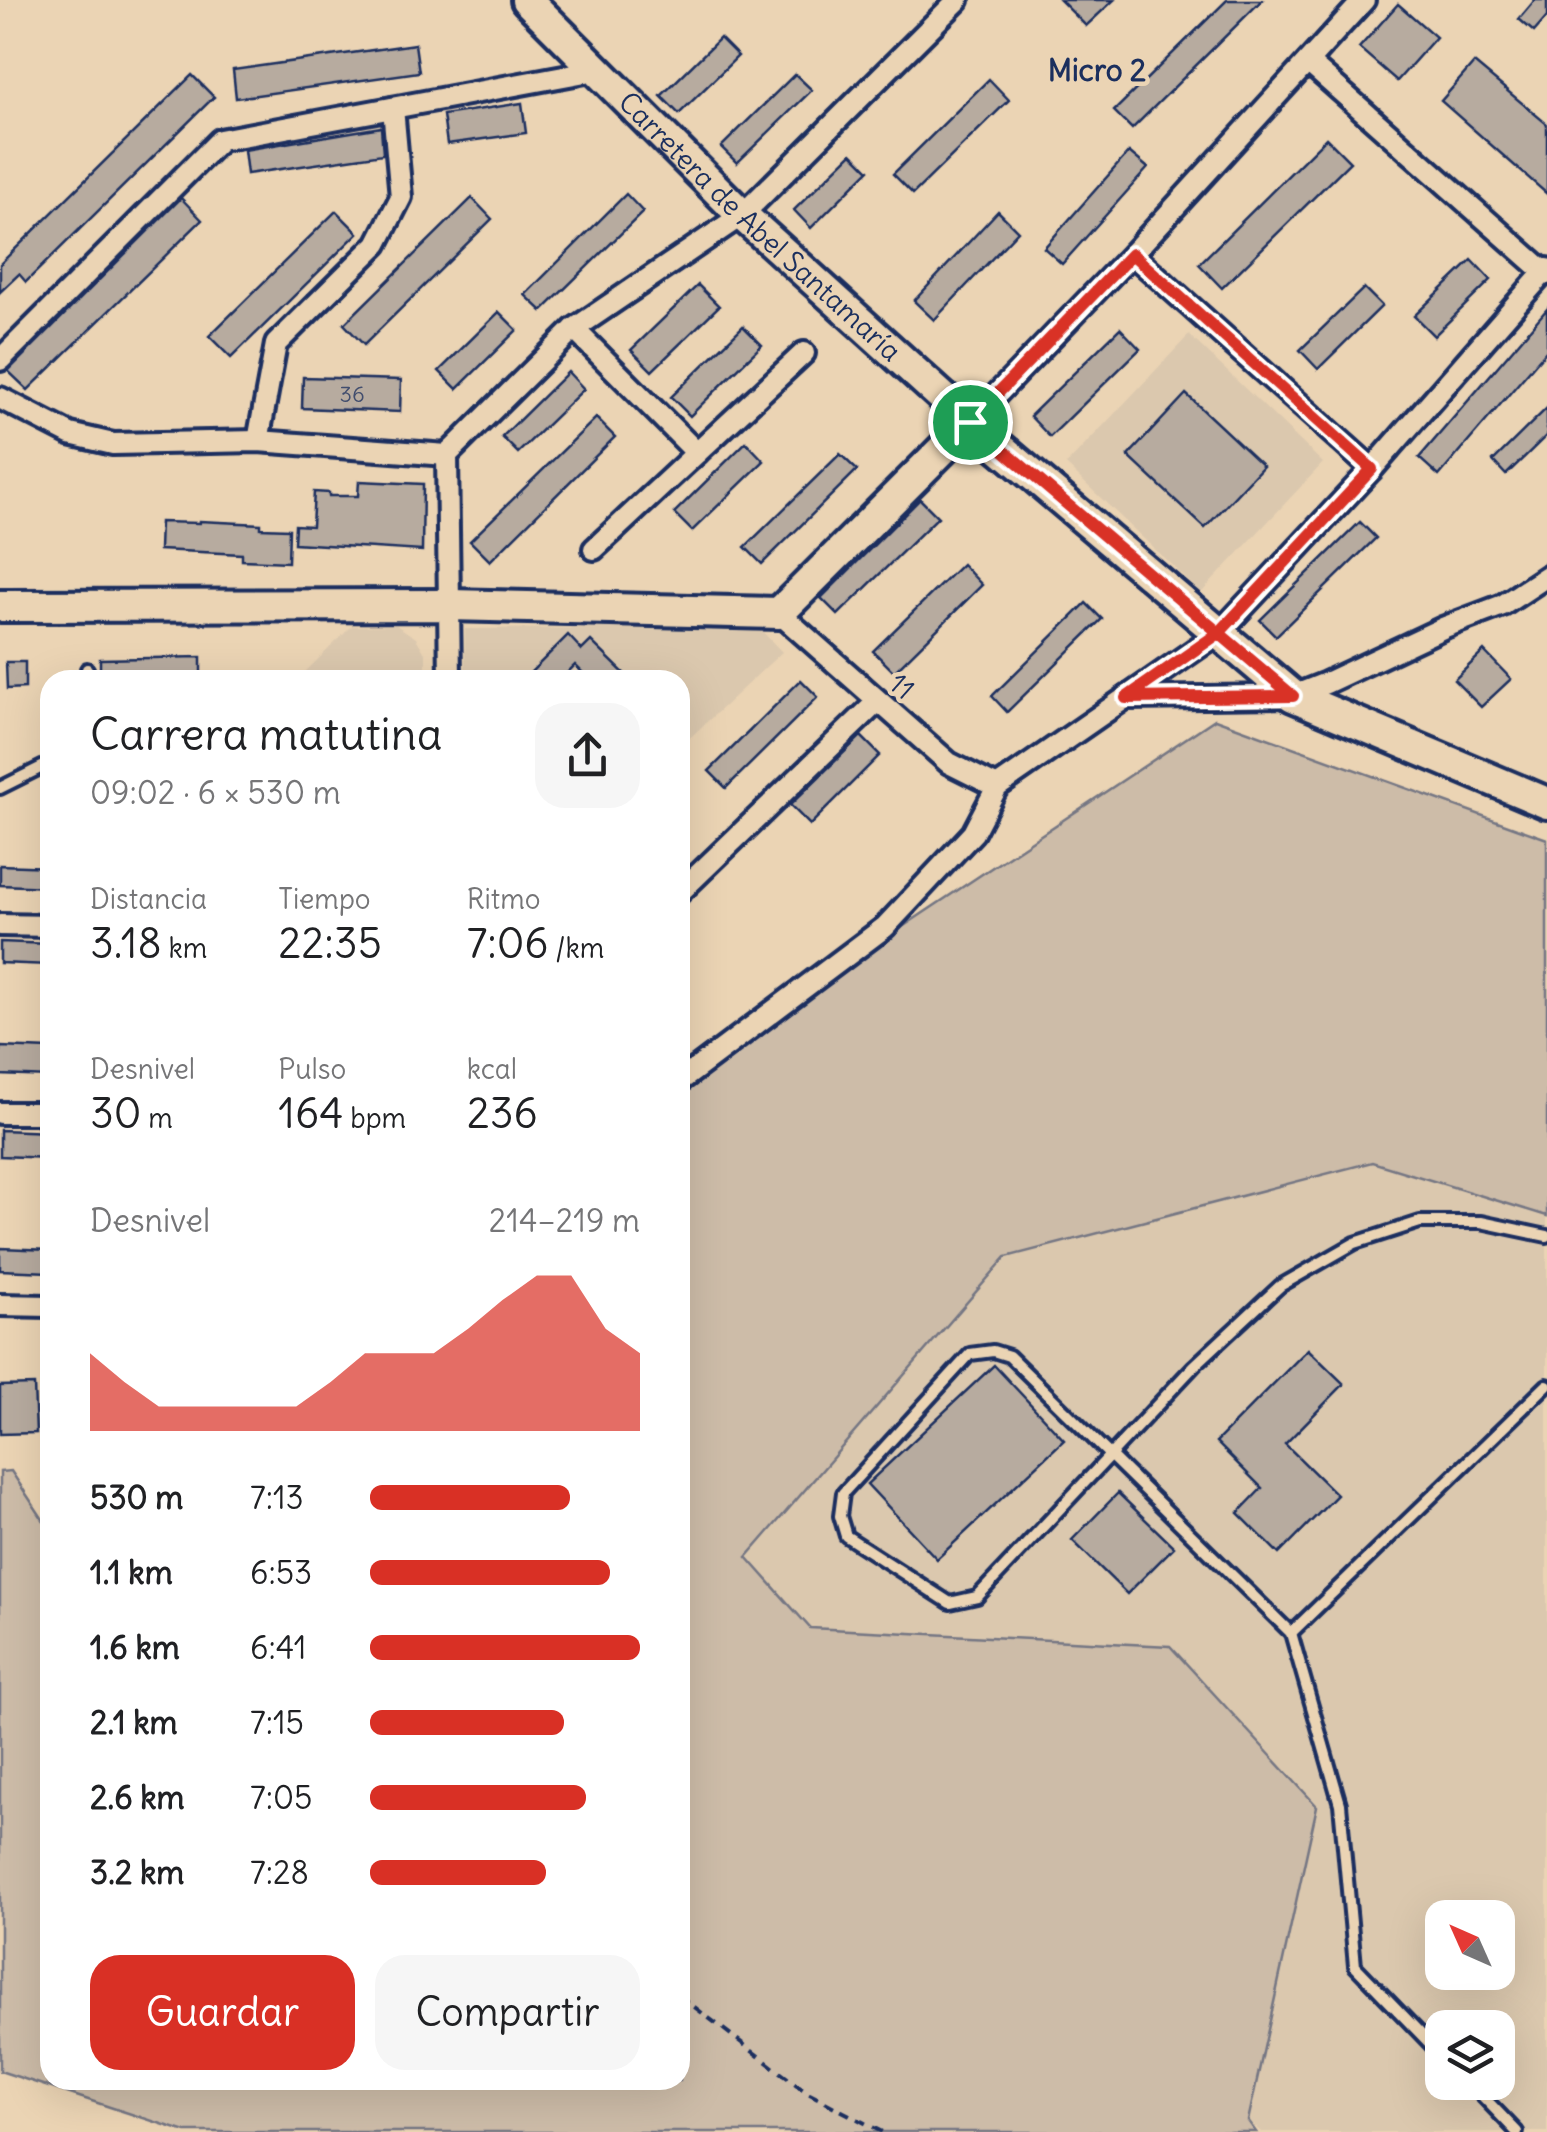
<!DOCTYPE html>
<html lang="es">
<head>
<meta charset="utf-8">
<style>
  :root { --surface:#fff; --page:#f6f6f6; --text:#202124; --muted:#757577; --accent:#d93025 }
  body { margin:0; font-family:Delius,sans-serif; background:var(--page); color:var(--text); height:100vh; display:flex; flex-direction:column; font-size:38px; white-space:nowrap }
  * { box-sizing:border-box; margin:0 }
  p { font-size:32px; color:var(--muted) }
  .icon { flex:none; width:55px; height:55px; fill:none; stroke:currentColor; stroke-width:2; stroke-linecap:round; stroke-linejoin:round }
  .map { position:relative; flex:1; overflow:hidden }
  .drawer { position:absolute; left:40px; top:670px; width:650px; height:1420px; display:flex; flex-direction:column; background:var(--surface); border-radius:30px; box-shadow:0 10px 40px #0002 }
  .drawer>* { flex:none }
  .needle { width:65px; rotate:315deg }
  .tools { position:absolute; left:1425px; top:1900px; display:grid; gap:20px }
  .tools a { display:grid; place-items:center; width:90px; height:90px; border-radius:20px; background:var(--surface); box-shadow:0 10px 40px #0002; font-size:50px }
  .pin { position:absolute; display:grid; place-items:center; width:85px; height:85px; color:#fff; margin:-42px; border:5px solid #fff; border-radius:50%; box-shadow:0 2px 10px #0007 }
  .round { display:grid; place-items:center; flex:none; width:105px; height:105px; border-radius:30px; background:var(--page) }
  .headline { display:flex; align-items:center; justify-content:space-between; height:170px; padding:0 50px }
  h1 { font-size:45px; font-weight:600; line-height:75px }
  .figures { display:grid; grid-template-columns:repeat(3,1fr); gap:15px; height:170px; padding:10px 50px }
  .figures div { display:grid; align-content:center }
  .figures b { font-size:42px; font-weight:600 }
  .figures small { font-size:28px; font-weight:400 }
  .figures p { font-size:28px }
  .chart { height:280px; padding:20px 50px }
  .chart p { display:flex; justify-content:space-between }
  .chart svg { width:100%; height:180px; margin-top:10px; fill:var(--accent); opacity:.7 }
  .primary-button { display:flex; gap:20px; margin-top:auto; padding:20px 50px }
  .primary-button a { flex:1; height:115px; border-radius:30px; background:var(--accent); color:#fff; font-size:40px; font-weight:600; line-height:115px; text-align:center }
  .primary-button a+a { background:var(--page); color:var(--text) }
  ul { padding:0 50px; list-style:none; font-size:32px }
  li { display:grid; grid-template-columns:160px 120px 1fr; align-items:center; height:75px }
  li i { height:25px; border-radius:12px; background:var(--accent) }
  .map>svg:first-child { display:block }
</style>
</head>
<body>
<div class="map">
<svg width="1547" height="2132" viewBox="0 0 1547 2132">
  <rect width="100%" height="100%" fill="#ebd4b4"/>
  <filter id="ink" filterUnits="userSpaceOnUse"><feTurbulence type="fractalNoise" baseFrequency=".01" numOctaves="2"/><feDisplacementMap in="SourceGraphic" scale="20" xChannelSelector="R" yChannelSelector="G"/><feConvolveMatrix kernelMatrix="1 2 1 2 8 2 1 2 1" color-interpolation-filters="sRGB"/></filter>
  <g filter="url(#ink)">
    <g fill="#dbc8ae" fill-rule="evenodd">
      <path d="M 1189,335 L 1323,463 L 1201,593 L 1066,465 Z"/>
      <path d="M 396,625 L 416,638 L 426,655 L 426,680 L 297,680 L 352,626 Z"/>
      <path d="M 758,627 L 782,652 L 680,747 L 680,680 L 465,680 L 465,629 Z"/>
      <path d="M 1372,1162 L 1547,1216 L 1547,2132 L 1261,2132 L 1248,2121 L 1317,1806 L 1170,1646 L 810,1628 L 747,1557 L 1006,1257 ZM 1442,1918 L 1498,1918 L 1498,1972 L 1442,1972 ZM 1442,2028 L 1498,2028 L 1498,2082 L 1442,2082 Z"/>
    </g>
    <path fill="#cdbca8" stroke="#747683" stroke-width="2.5" d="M 1215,719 L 1547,839 L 1547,1216 L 1372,1162 L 1006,1257 L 747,1557 L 810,1628 L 1170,1646 L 1317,1806 L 1248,2121 L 1256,2132 L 186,2132 L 0,2071 L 0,1472 L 11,1471 L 50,1530 L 50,2080 L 680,2080 L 680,1075 Z"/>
    <g fill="#b7ab9f" stroke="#1b2f5e" stroke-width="2.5">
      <path d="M 1060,0 L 1114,0 L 1086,26 Z"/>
      <path d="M 1227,0 L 1262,0 L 1132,129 L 1114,111 Z"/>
      <path d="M 1535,0 L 1547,0 L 1547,17 L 1534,32 L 1519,19 Z"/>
      <path d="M 1398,4 L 1436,37 L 1397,81 L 1359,48 Z"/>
      <path d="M 720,38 L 738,56 L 679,114 L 661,96 Z"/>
      <path d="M 415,44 L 419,72 L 236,98 L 233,70 Z"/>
      <path d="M 1474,63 L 1547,124 L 1547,194 L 1441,101 Z"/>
      <path d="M 795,74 L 812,90 L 737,163 L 721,147 Z"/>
      <path d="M 192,75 L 214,97 L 26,282 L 19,274 L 0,292 L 0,264 Z"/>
      <path d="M 989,79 L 1009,100 L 913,194 L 893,174 Z"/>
      <path d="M 522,103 L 526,133 L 447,144 L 443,115 Z"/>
      <path d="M 381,127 L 383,154 L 247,174 L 244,150 Z"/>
      <path d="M 1326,138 L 1350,162 L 1222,288 L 1199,264 Z"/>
      <path d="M 1129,152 L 1148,168 L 1062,264 L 1044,248 Z"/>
      <path d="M 852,153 L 869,170 L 811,228 L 794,210 Z"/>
      <path d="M 626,194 L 643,212 L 542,311 L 525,295 Z"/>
      <path d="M 181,198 L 202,220 L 28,390 L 8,371 Z"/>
      <path d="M 472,198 L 492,219 L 364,345 L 344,324 Z"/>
      <path d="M 336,211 L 358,233 L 231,358 L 209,336 Z"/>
      <path d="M 998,211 L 1018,231 L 934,320 L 914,301 Z"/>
      <path d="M 1472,260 L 1491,280 L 1434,336 L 1414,316 Z"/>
      <path d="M 698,285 L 719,306 L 652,371 L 631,350 Z"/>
      <path d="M 1364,288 L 1382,306 L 1318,369 L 1300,350 Z"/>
      <path d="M 1547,309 L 1547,350 L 1439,476 L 1419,458 Z"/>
      <path d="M 499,312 L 517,330 L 457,389 L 439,371 Z"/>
      <path d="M 743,326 L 762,345 L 690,416 L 671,397 Z"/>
      <path d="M 1120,328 L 1140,349 L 1050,437 L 1030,416 Z"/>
      <path d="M 568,372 L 584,389 L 518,453 L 502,437 Z"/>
      <path d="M 303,377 L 401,380 L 400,412 L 302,408 Z"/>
      <path d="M 1186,394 L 1263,466 L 1205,528 L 1128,456 Z"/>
      <path d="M 1547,408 L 1547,435 L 1506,475 L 1493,461 Z"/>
      <path d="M 596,418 L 615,437 L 490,561 L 470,541 Z"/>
      <path d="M 746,442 L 764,461 L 692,531 L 674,513 Z"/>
      <path d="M 840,454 L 857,470 L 762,564 L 745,547 Z"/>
      <path d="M 359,481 L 423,484 L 422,551 L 294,543 L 295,525 L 312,526 L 314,492 L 329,493 L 329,496 L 358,496 Z"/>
      <path d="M 920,499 L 938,517 L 838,615 L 821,598 Z"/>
      <path d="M 199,521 L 261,524 L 261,528 L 289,529 L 288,562 L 242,560 L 242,554 L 159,550 L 160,522 L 199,523 Z"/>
      <path d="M 1360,522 L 1376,538 L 1276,636 L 1260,620 Z"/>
      <path d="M 962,564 L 982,585 L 894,672 L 873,651 Z"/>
      <path d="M 1086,603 L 1102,619 L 1007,712 L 992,696 Z"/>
      <path d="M 568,635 L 582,650 L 591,641 L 631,680 L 590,680 L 575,665 L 560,680 L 523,680 Z"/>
      <path d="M 1484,651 L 1511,679 L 1481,707 L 1454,680 Z"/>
      <path d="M 201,657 L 201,680 L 100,680 L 100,659 Z"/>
      <path d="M 6,662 L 25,662 L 25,688 L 7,689 Z"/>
      <path d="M 801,680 L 818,697 L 726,788 L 709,771 Z"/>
      <path d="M 861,736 L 880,755 L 810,825 L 790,805 Z"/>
      <path d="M 0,865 L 50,867 L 50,887 L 0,885 Z"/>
      <path d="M 0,942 L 50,944 L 50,965 L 0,963 Z"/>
      <path d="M 0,1047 L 50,1049 L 50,1077 L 0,1075 Z"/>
      <path d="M 0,1130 L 50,1132 L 50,1158 L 0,1156 Z"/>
      <path d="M 0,1248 L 50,1250 L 50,1272 L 0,1270 Z"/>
      <path d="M 1308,1349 L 1344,1384 L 1285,1444 L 1337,1495 L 1279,1554 L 1238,1513 L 1262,1488 L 1216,1442 Z"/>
      <path d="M 994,1365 L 1064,1440 L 937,1559 L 867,1484 Z"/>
      <path d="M 34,1385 L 36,1433 L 0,1434 L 0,1386 Z"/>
      <path d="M 1118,1493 L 1174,1547 L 1127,1594 L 1072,1540 Z"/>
    </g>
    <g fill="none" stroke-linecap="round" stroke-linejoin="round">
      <defs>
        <g id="lane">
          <path d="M 87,669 L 87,680"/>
          <path d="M 0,788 L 50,763"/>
          <path d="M 1291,1633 L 1547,1385"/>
          <path d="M 1442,2056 L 1355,1966 L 1340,1804 L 1291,1633 L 1009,1356 L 993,1351 L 970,1354 L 843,1493 L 840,1516 L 846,1536 L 950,1603 L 977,1597 L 1194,1366 L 1280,1286 L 1355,1243 L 1420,1222 L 1481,1222 L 1547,1236"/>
          <path d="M 1469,2082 L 1517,2132"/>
        </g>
        <g id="street">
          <path d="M 1308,62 L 1547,274"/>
          <path d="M 1132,254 L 1372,469"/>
          <path d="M 574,329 L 697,453"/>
          <path d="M 0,360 L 220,140 L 596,70"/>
          <path d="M 0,398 L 70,434 L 113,444 L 258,441 L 447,455"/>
          <path d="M 970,422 L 1132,254 L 1364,0"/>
          <path d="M 258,441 L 276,344 L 377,244 L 401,197 L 393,108"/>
          <path d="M 594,549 L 804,353"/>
          <path d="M 779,613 L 949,763 L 997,787"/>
          <path d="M 450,680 L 447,455 L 574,329 L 742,215 L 958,0"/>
          <path d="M 1126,698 L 1293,696 L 1326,683 L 1445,627 L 1503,605 L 1547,576"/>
          <path d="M 680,892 L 878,701"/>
          <path d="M 0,925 L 50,926"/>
          <path d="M 680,1081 L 885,927 L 973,833 L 997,787 L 1219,633 L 1372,469 L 1547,269"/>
          <path d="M 0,1113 L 50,1113"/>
          <path d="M 0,1305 L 50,1306"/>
        </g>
        <g id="secondary">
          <path id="s1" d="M 527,0 L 742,215 L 970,422 L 1293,696 L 1547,803"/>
          <path d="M 0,606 L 450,605 L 779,613 L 970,422"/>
        </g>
      </defs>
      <use href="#lane" stroke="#1b2f5e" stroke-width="18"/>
      <use href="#street" stroke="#1b2f5e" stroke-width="28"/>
      <use href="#secondary" stroke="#1b2f5e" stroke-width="38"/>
      <path stroke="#1b2f5e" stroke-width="4" stroke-dasharray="10 8" stroke-linecap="butt" d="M 680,1996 L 806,2092 L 882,2132"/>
      <use href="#lane" stroke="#ebd4b4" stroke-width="10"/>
      <use href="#street" stroke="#ebd4b4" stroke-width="20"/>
      <use href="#secondary" stroke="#ebd4b4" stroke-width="30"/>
    </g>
  </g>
  <g fill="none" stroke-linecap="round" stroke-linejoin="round" filter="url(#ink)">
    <defs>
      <path id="route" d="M 970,422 L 1219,633 L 1126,698 L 1293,696 L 1219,633 L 1372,469 L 1132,254 L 970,422"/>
    </defs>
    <use href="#route" stroke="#fff" stroke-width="20"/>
    <use href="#route" stroke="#d93025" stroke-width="12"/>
  </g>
  <g text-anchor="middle" stroke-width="9" stroke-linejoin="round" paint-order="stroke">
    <g font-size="22" fill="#424e6e">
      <text x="352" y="402">36</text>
    </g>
    <g font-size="28" fill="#1b2f5e" stroke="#ebd4b4">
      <text dy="10" stroke="none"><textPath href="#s1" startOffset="325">Carretera de Abel Santamaría</textPath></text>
      <text transform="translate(902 686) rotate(41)" y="10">11</text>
    </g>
    <g font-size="30" font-weight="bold" fill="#1b2f5e" stroke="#ebd4b4">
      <text x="1097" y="81">Micro 2</text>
    </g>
  </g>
</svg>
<div class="tools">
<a><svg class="needle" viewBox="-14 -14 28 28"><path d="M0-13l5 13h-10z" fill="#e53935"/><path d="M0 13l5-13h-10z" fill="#757577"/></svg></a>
<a><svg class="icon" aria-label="layers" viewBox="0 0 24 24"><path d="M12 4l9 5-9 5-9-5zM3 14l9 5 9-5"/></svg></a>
</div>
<div class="pin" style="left:970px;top:422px;background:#1e9e55"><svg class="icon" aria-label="arrive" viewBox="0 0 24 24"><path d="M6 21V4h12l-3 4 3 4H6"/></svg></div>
<section class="drawer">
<div class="headline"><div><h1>Carrera matutina</h1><p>09:02 · 6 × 530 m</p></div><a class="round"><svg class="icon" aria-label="share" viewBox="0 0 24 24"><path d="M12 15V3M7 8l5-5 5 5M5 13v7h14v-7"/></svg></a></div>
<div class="figures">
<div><p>Distancia</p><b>3.18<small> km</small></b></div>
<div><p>Tiempo</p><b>22:35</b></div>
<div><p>Ritmo</p><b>7:06<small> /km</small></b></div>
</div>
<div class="figures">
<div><p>Desnivel</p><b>30<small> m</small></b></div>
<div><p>Pulso</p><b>164<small> bpm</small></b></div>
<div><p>kcal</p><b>236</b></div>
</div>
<div class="chart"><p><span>Desnivel</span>214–219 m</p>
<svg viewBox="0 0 160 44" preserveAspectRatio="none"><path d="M0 44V25L10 32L20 38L30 38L40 38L50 38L60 38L70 32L80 25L90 25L100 25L110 19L120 12L130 6L140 6L150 19L160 25V44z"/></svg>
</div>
<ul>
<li><b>530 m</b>7:13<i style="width:74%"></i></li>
<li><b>1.1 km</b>6:53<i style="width:89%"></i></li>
<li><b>1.6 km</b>6:41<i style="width:100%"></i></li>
<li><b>2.1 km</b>7:15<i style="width:72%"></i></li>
<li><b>2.6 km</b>7:05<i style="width:80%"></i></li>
<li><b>3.2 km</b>7:28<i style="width:65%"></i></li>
</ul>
<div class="primary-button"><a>Guardar</a><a>Compartir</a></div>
</section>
</div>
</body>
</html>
